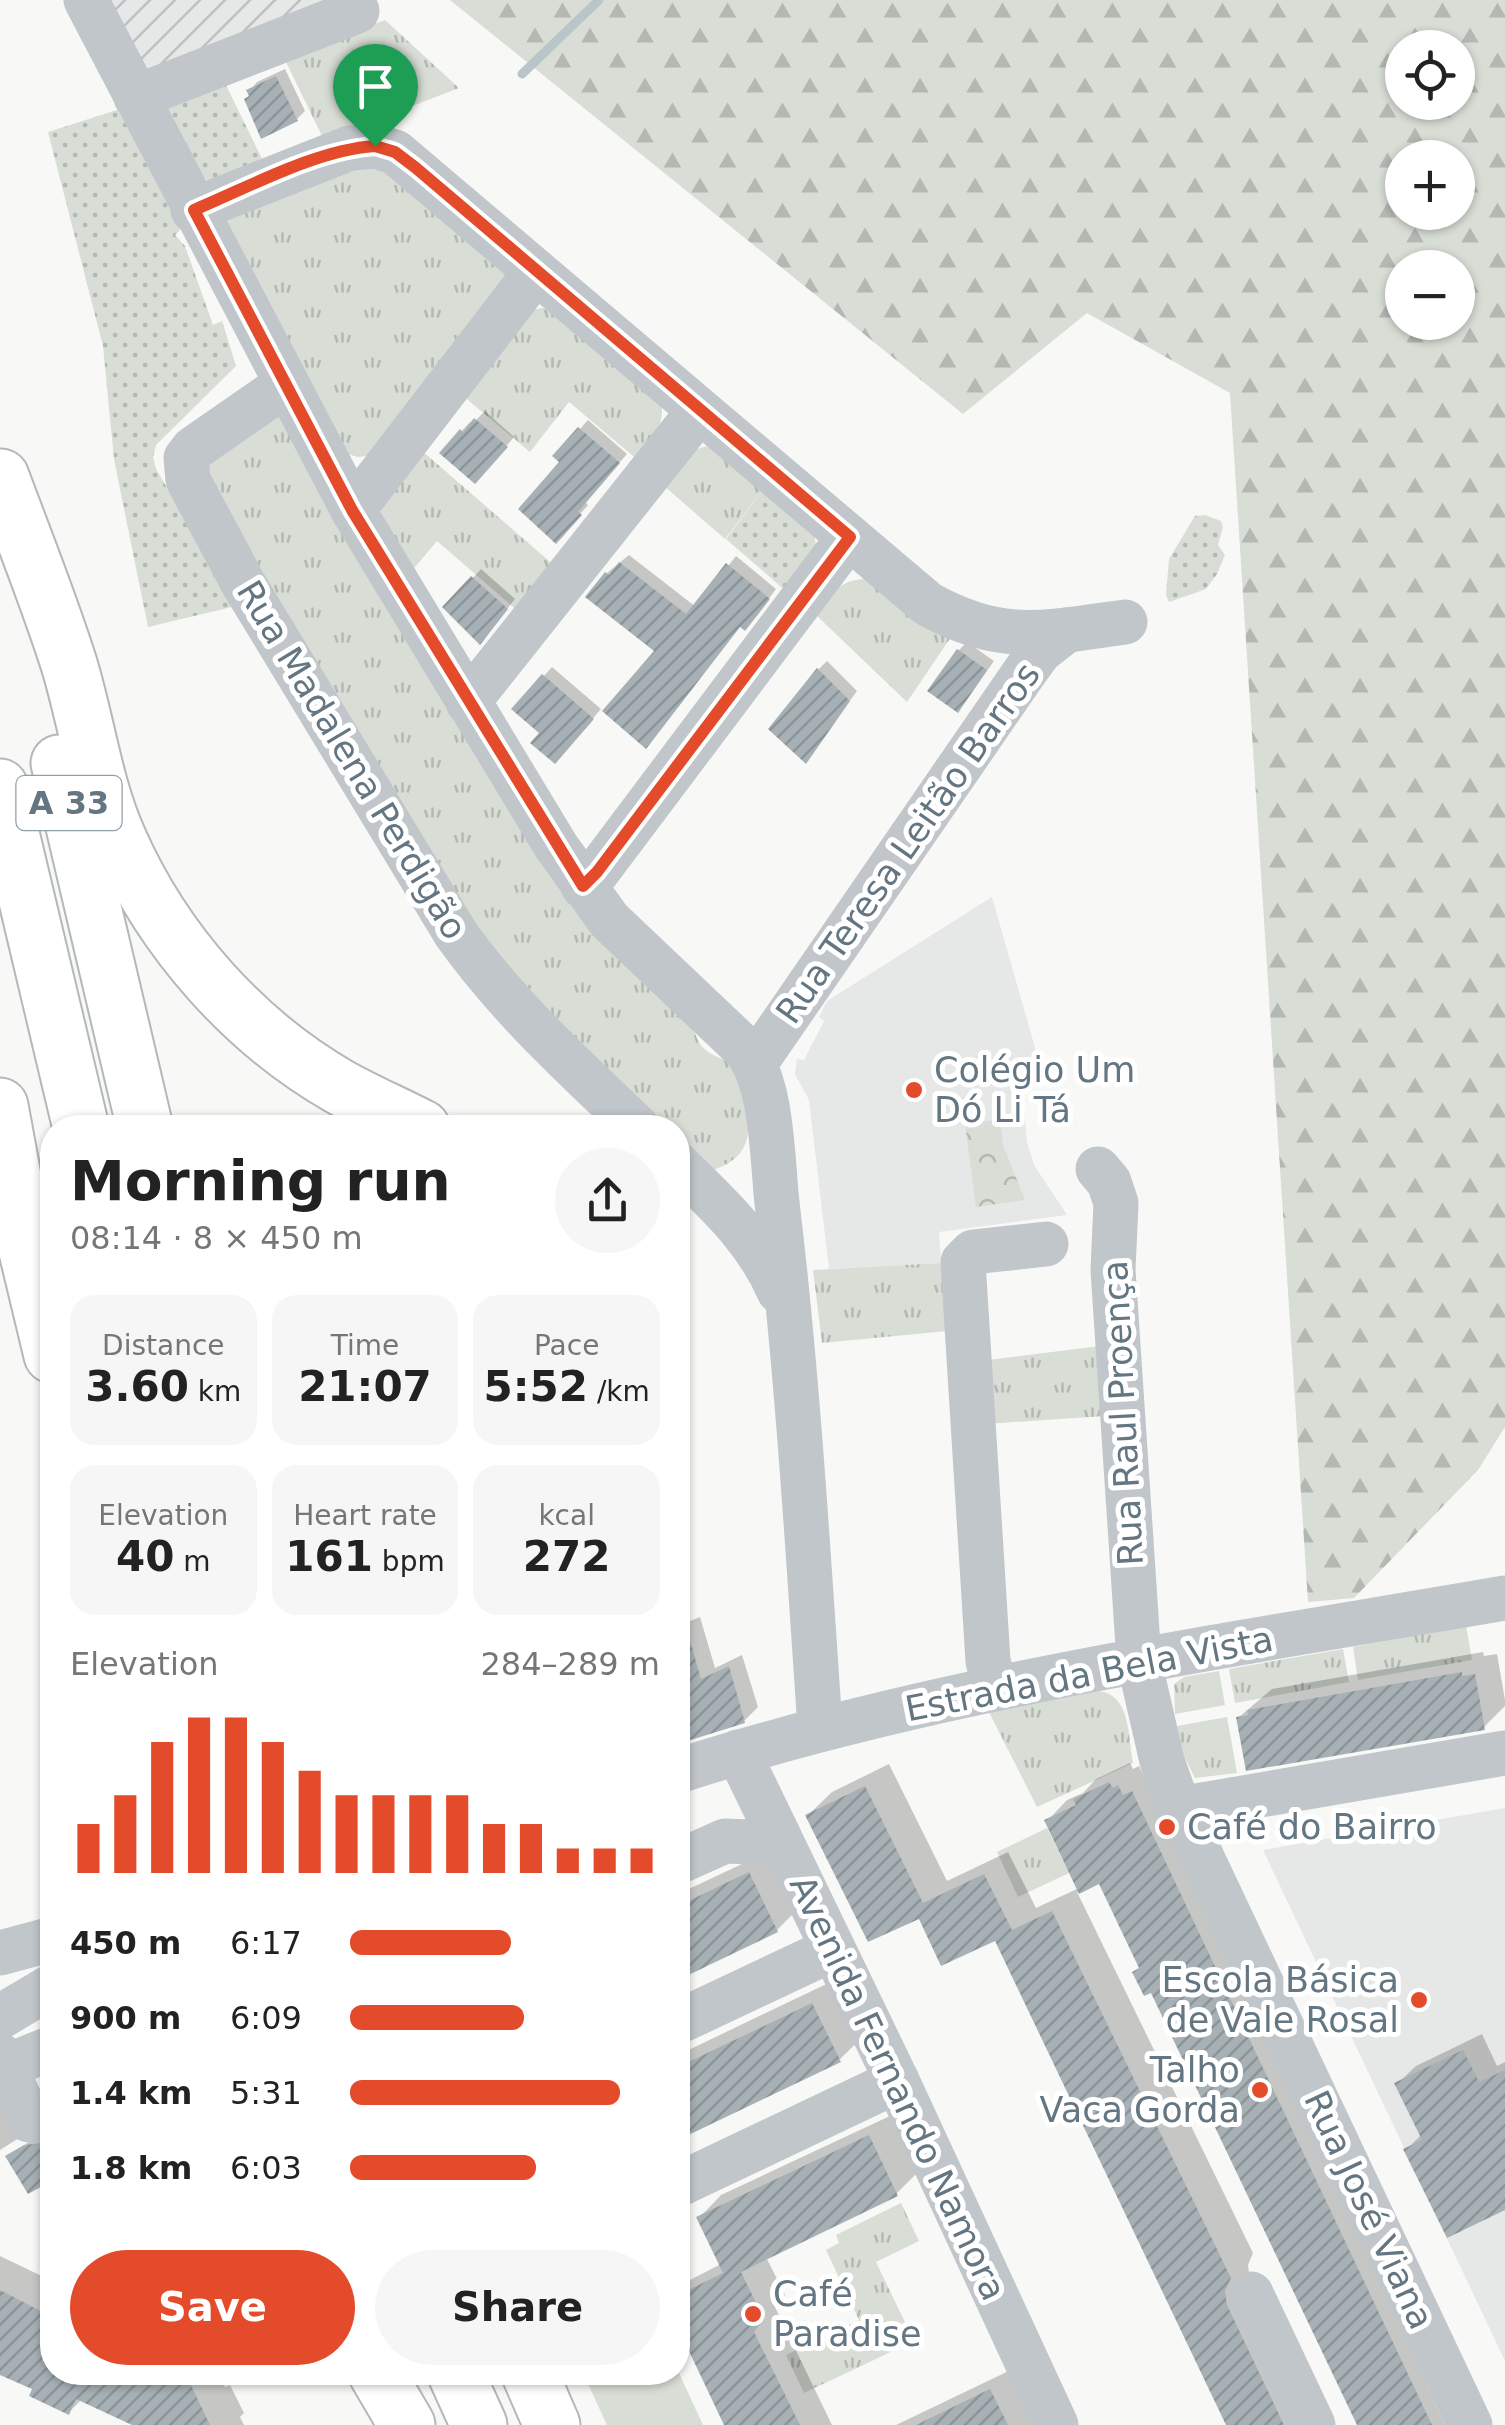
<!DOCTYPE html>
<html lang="en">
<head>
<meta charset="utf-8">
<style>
  :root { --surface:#fff; --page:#f6f6f6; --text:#222; --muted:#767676; --accent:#e34b2b }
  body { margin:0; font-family:"DejaVu Sans",sans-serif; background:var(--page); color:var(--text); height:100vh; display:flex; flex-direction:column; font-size:38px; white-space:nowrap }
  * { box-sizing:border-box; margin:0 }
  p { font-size:32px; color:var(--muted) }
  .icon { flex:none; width:55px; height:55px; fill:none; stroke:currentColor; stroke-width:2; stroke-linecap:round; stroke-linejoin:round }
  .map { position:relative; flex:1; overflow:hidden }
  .sheet { position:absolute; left:40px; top:1115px; width:650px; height:1270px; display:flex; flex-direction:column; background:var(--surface); border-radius:40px; box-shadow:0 2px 8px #0004 }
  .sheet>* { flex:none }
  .tools { position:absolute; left:1385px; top:30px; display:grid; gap:20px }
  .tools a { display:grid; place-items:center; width:90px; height:90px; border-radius:50%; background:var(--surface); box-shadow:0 2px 8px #0004; font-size:50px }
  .pin { position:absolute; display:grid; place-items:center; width:85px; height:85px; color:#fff; margin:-102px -42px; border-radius:50% 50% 50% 0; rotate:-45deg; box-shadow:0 0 10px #0007 }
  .pin .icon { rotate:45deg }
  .round { display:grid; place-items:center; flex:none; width:105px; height:105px; border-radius:52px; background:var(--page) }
  .summary { display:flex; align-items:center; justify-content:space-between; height:170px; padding:0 30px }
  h1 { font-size:55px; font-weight:600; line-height:75px }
  .figures { display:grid; grid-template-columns:repeat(3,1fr); gap:15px; height:170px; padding:10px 30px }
  .figures div { display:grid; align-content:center; border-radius:25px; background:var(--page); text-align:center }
  .figures b { font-size:42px; font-weight:600 }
  .figures small { font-size:28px; font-weight:400 }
  .figures p { font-size:28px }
  .chart { height:280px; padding:20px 30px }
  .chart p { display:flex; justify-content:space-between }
  .chart svg { width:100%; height:180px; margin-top:10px; stroke:var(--accent); stroke-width:6 }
  .button { display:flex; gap:20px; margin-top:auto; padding:20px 30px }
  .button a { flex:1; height:115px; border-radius:60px; background:var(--accent); color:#fff; font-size:40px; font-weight:600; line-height:115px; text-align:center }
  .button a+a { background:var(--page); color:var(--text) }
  ul { padding:0 30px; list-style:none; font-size:32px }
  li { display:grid; grid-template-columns:160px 120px 1fr; align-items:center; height:75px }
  li i { height:25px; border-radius:12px; background:var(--accent) }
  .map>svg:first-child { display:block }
</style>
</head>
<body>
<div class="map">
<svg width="1505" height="2425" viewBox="0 0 1505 2425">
  <defs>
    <pattern id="industrial-furrows" width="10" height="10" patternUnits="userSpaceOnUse" patternTransform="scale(2.5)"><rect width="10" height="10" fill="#e6e8e7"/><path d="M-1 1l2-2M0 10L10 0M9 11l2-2" fill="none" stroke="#bec1c1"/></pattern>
    <pattern id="grass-tufts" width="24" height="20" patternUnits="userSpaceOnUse" patternTransform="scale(2.5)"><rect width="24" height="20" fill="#d8ddd5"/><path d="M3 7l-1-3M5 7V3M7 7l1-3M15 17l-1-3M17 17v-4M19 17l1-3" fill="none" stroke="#b3b8b2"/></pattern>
    <pattern id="forest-firs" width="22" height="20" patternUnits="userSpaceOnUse" patternTransform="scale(2.5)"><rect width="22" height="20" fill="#d8ddd5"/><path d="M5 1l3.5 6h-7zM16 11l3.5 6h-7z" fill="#b3b8b2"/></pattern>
    <pattern id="park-crowns" width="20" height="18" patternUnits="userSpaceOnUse" patternTransform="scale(2.5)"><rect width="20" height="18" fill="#d8ddd5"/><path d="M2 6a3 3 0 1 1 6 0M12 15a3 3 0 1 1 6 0" fill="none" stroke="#b3b8b2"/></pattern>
    <pattern id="garden-dots" width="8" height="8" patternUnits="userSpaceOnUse" patternTransform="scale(2.5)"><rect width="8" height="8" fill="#d8ddd5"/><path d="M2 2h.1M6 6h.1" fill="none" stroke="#b3b8b2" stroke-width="1.8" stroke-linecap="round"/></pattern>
    <pattern id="building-hatch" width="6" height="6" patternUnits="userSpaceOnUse" patternTransform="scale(2.5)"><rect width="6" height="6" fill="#a6b0b5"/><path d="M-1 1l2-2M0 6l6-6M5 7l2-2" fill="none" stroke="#8b9499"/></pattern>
  </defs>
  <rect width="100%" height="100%" fill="#f8f8f6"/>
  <g fill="#e6e8e7">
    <path d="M 992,897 L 1036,1051 L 1023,1100 L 1027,1142 L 1034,1165 L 1067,1215 L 939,1232 L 941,1263 L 829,1269 L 809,1100 L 795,1074 L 797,1059 L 804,1060 L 824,1021 L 819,1017 L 827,1001 Z"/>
    <path d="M 1505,1808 L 1505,2361 L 1263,1850 Z"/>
  </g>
  <path fill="url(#industrial-furrows)" d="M 105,0 L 348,0 L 147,72 Z"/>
  <g fill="url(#grass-tufts)">
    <path d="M 385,20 L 459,88 L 324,140 L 284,58 Z"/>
    <path d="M 368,159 L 502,257 L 509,285 L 374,455 L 358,457 L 340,452 L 224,229 L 229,217 Z"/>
    <path d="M 546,307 L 662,406 C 663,429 651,443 639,461 L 569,402 L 530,452 L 462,395 L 532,310 Z"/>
    <path d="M 280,413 L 693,1024 C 697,1049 709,1055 732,1062 C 745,1101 769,1152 713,1170 L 678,1151 L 678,1128 L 651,1127 L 468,935 L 200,464 Z"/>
    <path d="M 711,446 L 765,487 L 725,539 L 663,485 C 677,467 687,447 711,446 Z"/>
    <path d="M 421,450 L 556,567 L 520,613 L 437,541 L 410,573 L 381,520 L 381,508 Z"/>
    <path d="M 865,579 L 951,637 L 907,702 L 815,614 C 831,594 839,580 865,579 Z"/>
    <path d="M 941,1263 L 947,1331 L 822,1343 L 813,1270 Z"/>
    <path d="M 1100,1346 L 1105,1416 L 985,1424 L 981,1361 Z"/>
    <path d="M 1466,1626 L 1472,1660 L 1358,1680 L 1353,1647 Z"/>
    <path d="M 1343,1649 L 1349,1682 L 1235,1703 L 1229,1669 Z"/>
    <path d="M 1219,1671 L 1225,1705 L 1175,1714 L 1174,1684 L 1184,1677 Z"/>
    <path d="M 1099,1691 C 1131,1695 1128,1737 1133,1763 L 1037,1807 L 989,1712 Z"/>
    <path d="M 1227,1717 L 1237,1773 L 1195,1778 L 1181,1750 L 1177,1726 Z"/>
    <path d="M 1047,1828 L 1069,1873 L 1018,1897 L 997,1852 Z"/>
    <path d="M 901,2203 L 919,2241 L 876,2262 L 914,2341 L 804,2393 L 786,2355 L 859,2320 L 826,2250 L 839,2243 L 836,2235 Z"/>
  </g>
  <path fill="url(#forest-firs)" fill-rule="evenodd" d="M 450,0 L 1505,0 L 1505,1427 L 1478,1470 L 1354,1598 L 1308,1602 L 1230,393 L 1087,313 L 963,414 ZM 1402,48 L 1458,48 L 1458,102 L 1402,102 ZM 1402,158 L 1458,158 L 1458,212 L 1402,212 ZM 1402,268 L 1458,268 L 1458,322 L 1402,322 Z"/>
  <path fill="url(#park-crowns)" d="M 1000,1119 L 1003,1145 L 1025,1200 L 976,1207 L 965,1124 Z"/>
  <g fill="url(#garden-dots)">
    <path d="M 224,81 L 264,163 L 210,181 L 198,176 L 166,105 Z"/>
    <path d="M 120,109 L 182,228 L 175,235 L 185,246 L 213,325 L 222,321 L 236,366 L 156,445 L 153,457 L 156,469 L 236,606 L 148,627 L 114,459 L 103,346 L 48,132 Z"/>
    <path d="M 765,487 L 814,534 L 816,546 L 788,593 L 726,539 Z"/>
    <path d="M 1205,515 L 1221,521 L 1223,527 L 1218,545 L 1225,555 L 1217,574 L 1206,589 L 1169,602 L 1166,595 L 1169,559 L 1195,516 Z"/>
  </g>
  <path fill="#d8ddd5" d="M 678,2371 L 703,2425 L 607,2425 L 583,2373 Z"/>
  <g fill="#0003">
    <path d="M 285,69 L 305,111 L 297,119 L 251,95 L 249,91 L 257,82 Z"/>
    <path d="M 485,411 L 514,437 L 484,473 L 442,452 L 470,422 L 472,424 Z"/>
    <path d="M 588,420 L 627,454 L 585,502 L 588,505 L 565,532 L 562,462 L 580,429 Z"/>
    <path d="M 629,555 L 696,607 L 736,556 L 776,589 L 754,619 L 657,651 L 588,597 L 607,573 Z"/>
    <path d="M 481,569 L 515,599 L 488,633 L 446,607 Z"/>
    <path d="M 967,642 L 994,661 L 966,701 L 958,651 Z"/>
    <path d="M 827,661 L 857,691 L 806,761 L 818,670 Z"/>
    <path d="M 552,667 L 601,709 L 564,752 L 514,709 Z"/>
    <path d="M 700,1617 L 715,1668 L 742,1655 L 758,1707 L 744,1721 L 678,1741 L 678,1626 Z"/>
    <path d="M 1483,1652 L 1484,1656 L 1497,1654 L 1505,1700 L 1505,1706 L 1484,1727 L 1239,1717 L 1272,1689 Z"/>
    <path d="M 1130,1763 L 1133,1769 L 1139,1766 L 1144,1777 L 1445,2425 L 1360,2425 L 1152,1990 L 1135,1972 L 1141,1966 L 1100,1881 L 1077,1892 L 1253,2253 L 1248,2265 L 1250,2281 L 1326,2425 L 1229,2425 L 996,1938 L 920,1916 L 808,1815 L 832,1792 L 889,1764 L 947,1881 L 1008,1852 L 1036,1908 L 1079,1888 L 1047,1821 L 1067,1800 L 1083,1793 L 1096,1779 Z"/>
    <path d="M 776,1848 L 803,1904 L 777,1930 L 678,1977 L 678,1894 Z"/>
    <path d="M 839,1978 L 866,2034 L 839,2060 L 678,2137 L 678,2055 Z"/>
    <path d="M 1482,2034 L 1497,2066 L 1505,2062 L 1505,2208 L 1406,2150 L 1422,2134 L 1397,2084 L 1416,2066 Z"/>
    <path d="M 52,2073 L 52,2102 L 43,2082 Z"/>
    <path d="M 0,2096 L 19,2138 L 0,2150 Z"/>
    <path d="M 892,2115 L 919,2171 L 897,2193 L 766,2257 L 785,2295 L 775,2307 L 832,2425 L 727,2425 L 678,2322 L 678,2292 L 690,2280 L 721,2264 L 699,2218 L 721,2195 Z"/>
    <path d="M 52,2135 L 52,2178 L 35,2188 L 8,2157 L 34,2138 Z"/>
    <path d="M 0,2256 L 52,2281 L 52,2372 L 218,2372 L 225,2387 L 230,2385 L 244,2413 L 240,2417 L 244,2425 L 138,2425 L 82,2399 L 69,2412 L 39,2379 L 0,2361 Z"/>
    <path d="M 1017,2367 L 1040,2425 L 896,2425 Z"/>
  </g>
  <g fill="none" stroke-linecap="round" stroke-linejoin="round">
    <path stroke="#b9c5c9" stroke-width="9" d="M 522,74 L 599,0"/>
  </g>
  <g fill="url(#building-hatch)">
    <path d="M 276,76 L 298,121 L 261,139 L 244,99 L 249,96 L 246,90 Z"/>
    <path d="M 474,418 L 508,447 L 475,484 L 439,453 L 460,429 L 463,432 Z"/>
    <path d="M 578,427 L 620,463 L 578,512 L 582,515 L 556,544 L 518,509 L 559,462 L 552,456 Z"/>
    <path d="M 619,562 L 686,614 L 726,563 L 770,599 L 745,631 L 740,627 L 646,749 L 602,711 L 654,651 L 585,597 L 605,572 L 609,575 Z"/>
    <path d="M 471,576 L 508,609 L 480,645 L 442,607 Z"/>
    <path d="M 957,649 L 987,670 L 958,713 L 927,691 Z"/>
    <path d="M 817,668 L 850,701 L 806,764 L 768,729 Z"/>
    <path d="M 542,674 L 594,719 L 555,764 L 530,743 L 539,733 L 511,709 Z"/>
    <path d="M 684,1620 L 701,1679 L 729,1666 L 745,1723 L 678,1744 L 678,1621 Z"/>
    <path d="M 1462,1672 L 1462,1676 L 1475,1674 L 1485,1730 L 1246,1771 L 1236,1717 L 1248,1715 L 1247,1710 Z"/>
    <path d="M 1109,1782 L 1113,1788 L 1118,1785 L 1123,1795 L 1132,1791 L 1432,2425 L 1357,2425 L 1151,1993 L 1144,1996 L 1132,1972 L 1139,1968 L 1099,1884 L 1079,1894 L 1044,1820 L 1076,1805 L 1073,1799 Z"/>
    <path d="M 865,1786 L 923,1903 L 984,1874 L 1012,1930 L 1052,1911 L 1231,2278 L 1225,2291 L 1227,2305 L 1284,2425 L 1226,2425 L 995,1941 L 941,1966 L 919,1919 L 868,1942 L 805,1815 Z"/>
    <path d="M 749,1872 L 778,1932 L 678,1980 L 678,1906 Z"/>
    <path d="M 812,2003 L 841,2062 L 678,2140 L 678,2067 Z"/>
    <path d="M 1463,2050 L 1479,2082 L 1505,2070 L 1505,2210 L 1447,2238 L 1403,2149 L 1422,2140 L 1394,2083 Z"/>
    <path d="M 52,2130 L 52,2181 L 28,2194 L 5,2156 L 24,2145 L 41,2143 Z"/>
    <path d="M 869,2135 L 898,2196 L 741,2272 L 764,2319 L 754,2332 L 800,2425 L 724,2425 L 678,2328 L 678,2295 L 723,2273 L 696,2217 Z"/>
    <path d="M 0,2290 L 52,2317 L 52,2372 L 177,2372 L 187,2377 L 210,2425 L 132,2425 L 76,2399 L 69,2415 L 29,2396 L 32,2389 L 0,2375 Z"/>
    <path d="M 990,2389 L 1008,2425 L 916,2425 Z"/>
  </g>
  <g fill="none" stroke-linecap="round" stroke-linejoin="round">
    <defs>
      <g id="highway">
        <path d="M 1,477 C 24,539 49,601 69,664 C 87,723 94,784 119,840 C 164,942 244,1032 340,1087 C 367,1102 395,1114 422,1128"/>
        <path d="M 59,763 L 145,1128"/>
        <path d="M 0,787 L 81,1128"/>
        <path d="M 0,1106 L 26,1247 L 52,1355"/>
        <path d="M 376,2372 L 407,2425"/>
        <path d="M 455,2372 L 479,2425"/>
        <path d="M 529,2372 L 552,2425"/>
      </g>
    </defs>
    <use href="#highway" stroke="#b2b8bb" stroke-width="59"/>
    <g stroke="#c1c6ca" stroke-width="45">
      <path d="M 86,0 L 353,510 L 556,846 L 609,920 L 745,1049 C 773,1085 772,1158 777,1203 C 798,1378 808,1553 820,1727"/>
      <path d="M 136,97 L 357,11"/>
      <path d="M 193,210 L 350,148 L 375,146 L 395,152 L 928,604 C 1002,645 1044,633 1125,622"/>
      <path d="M 285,385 L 193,449 L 186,458 L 188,480 L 243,583 L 456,934 C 508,1007 573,1066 638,1128"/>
      <path d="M 353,510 L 535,273"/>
      <path d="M 468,702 L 699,411"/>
      <path d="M 583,886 L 597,872 L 849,537"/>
      <path d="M 756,1062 L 1024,673 L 1040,651 L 1067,630"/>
      <path d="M 678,1165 C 719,1205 756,1238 779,1291"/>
      <path d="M 1098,1169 L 1109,1182 L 1116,1203 L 1113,1270 L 1139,1661 L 1162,1761 L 1179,1809 L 1470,2425"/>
      <path d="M 995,1688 L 988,1661 L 963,1262 L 973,1252 L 1046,1244"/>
      <path d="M 738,1752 L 897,2081 L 1056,2425"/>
      <path d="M 678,1771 C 947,1685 1227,1646 1505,1598"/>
      <path d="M 1179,1809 L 1505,1753"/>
      <path d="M 678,1862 L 725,1841 L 751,1842 L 777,1833"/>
      <path d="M 0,1953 L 52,1939"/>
      <path d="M 0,2017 L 52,1986"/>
      <path d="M 678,2022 L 833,1949"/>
      <path d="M 0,2055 L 29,2120"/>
      <path d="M 0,2069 L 52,2048"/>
      <path d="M 678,2185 L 897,2081"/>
      <path d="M 1251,2294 L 1313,2425"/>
    </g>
    <use href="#highway" stroke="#fff" stroke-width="55"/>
  </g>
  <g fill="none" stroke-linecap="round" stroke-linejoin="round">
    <defs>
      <path id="route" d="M 375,146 L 395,152 L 416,168 L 850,537 L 597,872 L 583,886 L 352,510 L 194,210 C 249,187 316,150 375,146 Z"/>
    </defs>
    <use href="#route" stroke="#fff" stroke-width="20"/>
    <use href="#route" stroke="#e34b2b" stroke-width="12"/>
  </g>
  <g fill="#e34b2b" stroke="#fff" stroke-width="4">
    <circle cx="914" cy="1090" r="10"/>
    <circle cx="1167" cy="1827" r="10"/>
    <circle cx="1419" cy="2000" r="10"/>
    <circle cx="1260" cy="2090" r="10"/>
    <circle cx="753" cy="2314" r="10"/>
  </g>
  <g text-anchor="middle" stroke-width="10" stroke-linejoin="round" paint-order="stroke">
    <rect fill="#fff" stroke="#929fa7" stroke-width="2.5" x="16.5" y="776" width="105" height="54" rx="8"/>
    <g font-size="32" font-weight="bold" fill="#637681">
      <text x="69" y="814">A 33</text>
    </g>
    <g font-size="35" fill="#637681" stroke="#fff">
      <text transform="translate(352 760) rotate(59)" y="12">Rua Madalena Perdigão</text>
      <text transform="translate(908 843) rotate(-55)" y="12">Rua Teresa Leitão Barros</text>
      <text transform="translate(1123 1413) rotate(-93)" y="12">Rua Raul Proença</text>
      <text transform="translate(1089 1674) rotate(-11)" y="12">Estrada da Bela Vista</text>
      <text transform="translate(898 2088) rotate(65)" y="12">Avenida Fernando Namora</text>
      <text transform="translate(1369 2210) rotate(65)" y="12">Rua José Viana</text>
    </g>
    <g font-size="35" fill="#637681" stroke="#fff" text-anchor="start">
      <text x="934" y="1082">Colégio Um<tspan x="934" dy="40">Dó Li Tá</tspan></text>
      <text x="1187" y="1839">Café do Bairro</text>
      <text x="1399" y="1992" text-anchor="end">Escola Básica<tspan x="1399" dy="40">de Vale Rosal</tspan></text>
      <text x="1240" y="2082" text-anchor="end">Talho<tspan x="1240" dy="40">Vaca Gorda</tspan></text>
      <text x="773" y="2306">Café<tspan x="773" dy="40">Paradise</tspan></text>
    </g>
  </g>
</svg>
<div class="tools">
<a><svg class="icon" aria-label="locate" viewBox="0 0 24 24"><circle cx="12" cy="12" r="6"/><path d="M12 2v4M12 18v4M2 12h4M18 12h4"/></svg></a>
<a>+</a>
<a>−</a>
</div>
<div class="pin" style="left:375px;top:146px;background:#1e9e55"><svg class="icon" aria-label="arrive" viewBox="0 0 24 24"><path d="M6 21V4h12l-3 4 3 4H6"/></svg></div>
<section class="sheet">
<div class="summary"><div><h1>Morning run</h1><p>08:14 · 8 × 450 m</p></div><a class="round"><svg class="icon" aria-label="share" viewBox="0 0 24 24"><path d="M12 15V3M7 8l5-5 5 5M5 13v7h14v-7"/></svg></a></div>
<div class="figures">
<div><p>Distance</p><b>3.60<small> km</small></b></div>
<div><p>Time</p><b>21:07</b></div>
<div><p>Pace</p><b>5:52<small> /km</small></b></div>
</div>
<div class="figures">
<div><p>Elevation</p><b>40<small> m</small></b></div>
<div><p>Heart rate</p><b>161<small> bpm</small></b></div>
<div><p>kcal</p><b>272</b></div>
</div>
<div class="chart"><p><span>Elevation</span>284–289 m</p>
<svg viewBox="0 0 160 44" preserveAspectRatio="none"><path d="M5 44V32M15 44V25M25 44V12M35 44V6M45 44V6M55 44V12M65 44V19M75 44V25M85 44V25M95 44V25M105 44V25M115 44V32M125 44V32M135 44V38M145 44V38M155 44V38"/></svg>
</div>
<ul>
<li><b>450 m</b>6:17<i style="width:52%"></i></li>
<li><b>900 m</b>6:09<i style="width:56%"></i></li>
<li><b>1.4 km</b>5:31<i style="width:87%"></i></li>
<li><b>1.8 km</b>6:03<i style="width:60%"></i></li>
</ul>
<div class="button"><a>Save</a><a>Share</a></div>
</section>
</div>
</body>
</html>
